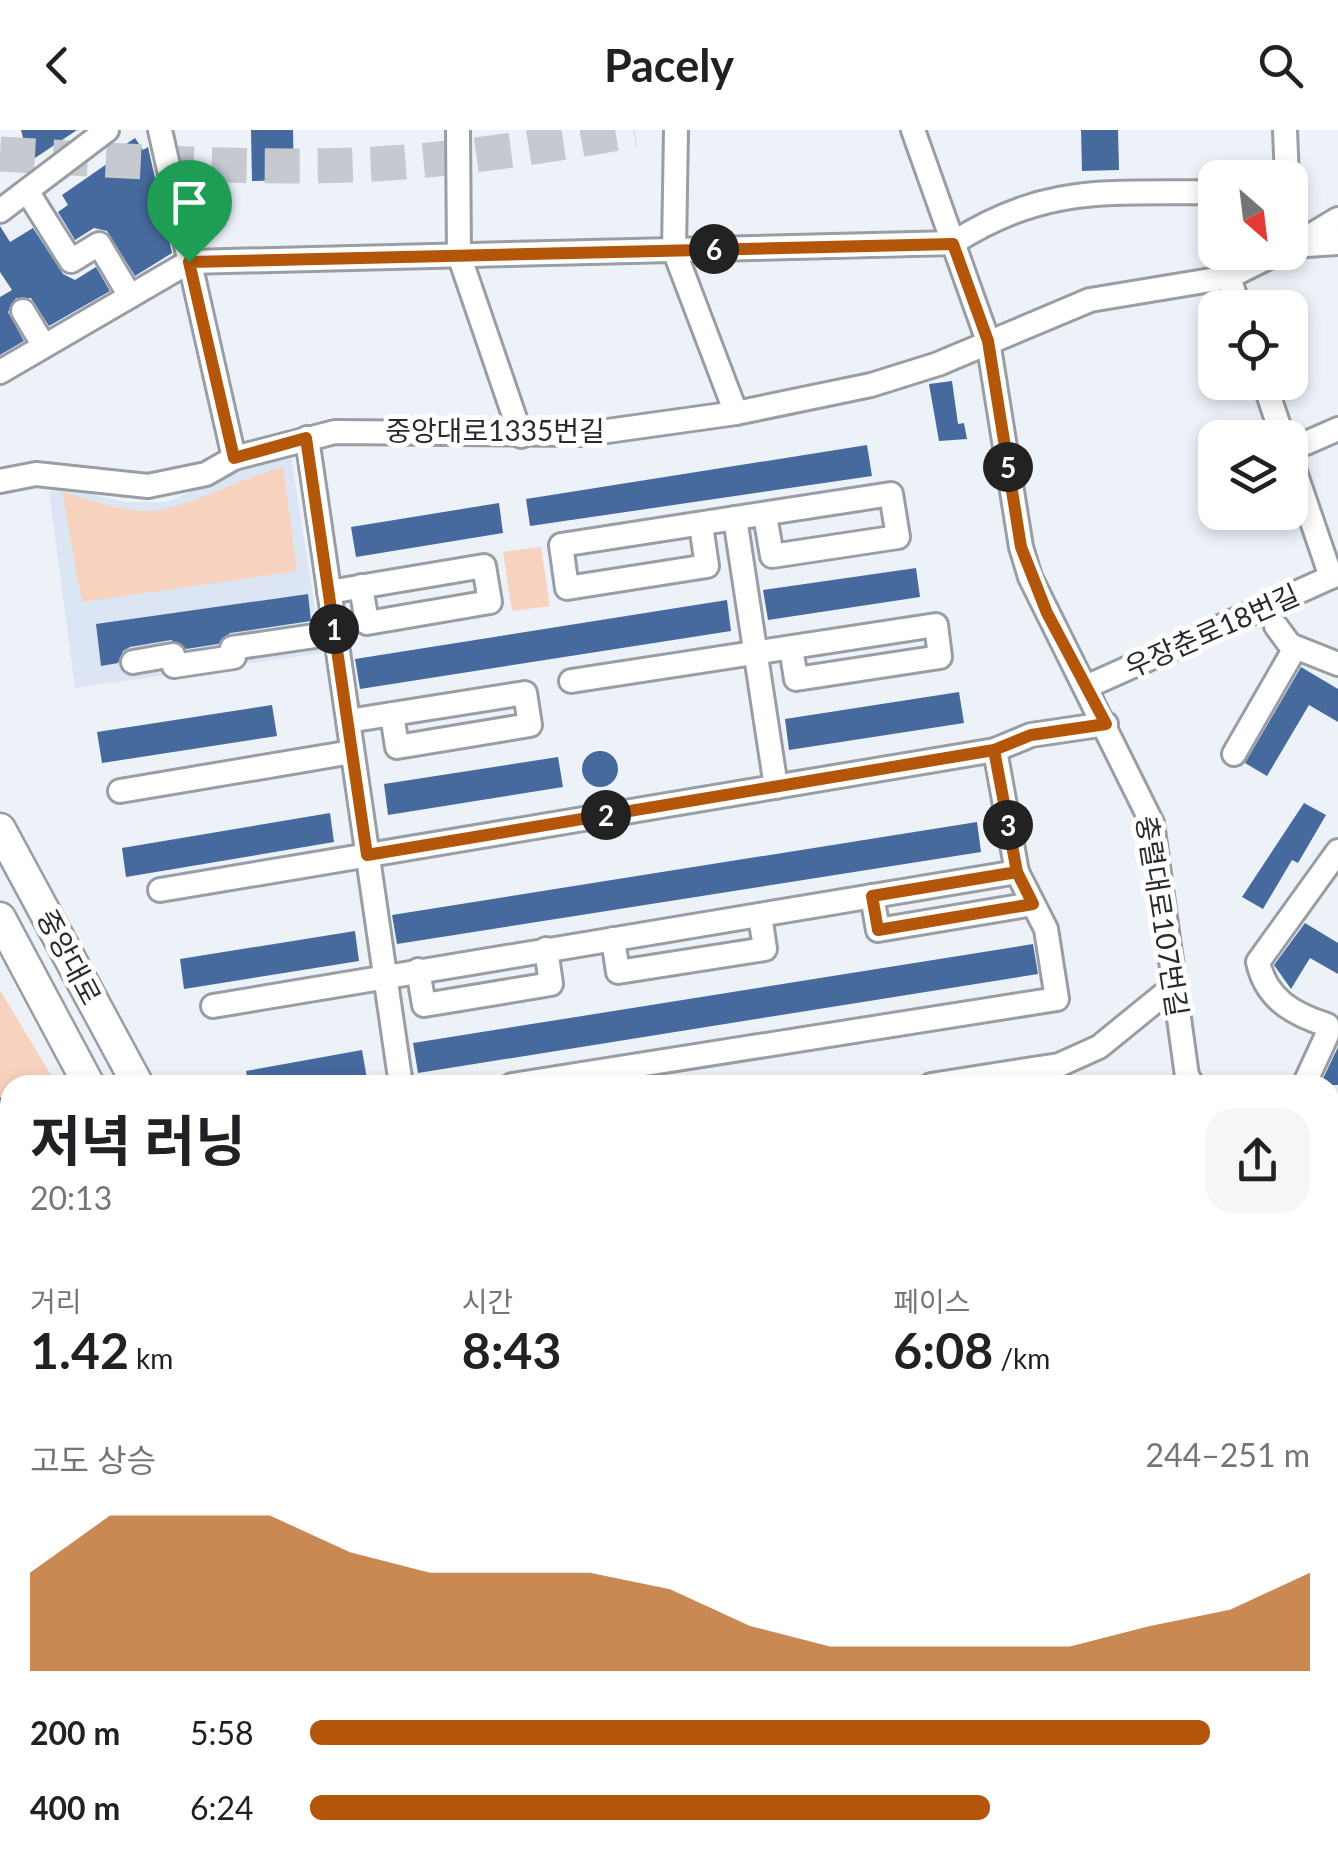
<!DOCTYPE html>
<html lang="ko">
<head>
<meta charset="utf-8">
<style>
  :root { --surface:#fff; --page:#f6f6f6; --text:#202124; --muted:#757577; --accent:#b45609 }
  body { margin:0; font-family:Lato,"Noto Sans KR",sans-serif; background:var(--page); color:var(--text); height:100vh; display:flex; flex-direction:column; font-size:38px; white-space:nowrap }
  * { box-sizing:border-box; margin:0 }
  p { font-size:32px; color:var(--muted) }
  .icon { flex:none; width:55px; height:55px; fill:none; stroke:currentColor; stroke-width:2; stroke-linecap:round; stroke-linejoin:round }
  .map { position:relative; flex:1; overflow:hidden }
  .drawer { position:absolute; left:0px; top:945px; width:1340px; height:792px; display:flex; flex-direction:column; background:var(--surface); border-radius:30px 30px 0 0; box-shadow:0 5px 15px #0003 }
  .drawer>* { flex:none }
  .needle { width:65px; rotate:152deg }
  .fabs { position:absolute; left:1198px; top:30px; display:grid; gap:20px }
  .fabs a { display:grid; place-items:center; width:110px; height:110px; border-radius:20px; background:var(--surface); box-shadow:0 5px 15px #0003; font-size:50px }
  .pin { position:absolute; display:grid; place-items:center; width:85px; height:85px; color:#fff; margin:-102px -42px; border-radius:50% 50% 50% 0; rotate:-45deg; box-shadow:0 0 10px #0007 }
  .pin .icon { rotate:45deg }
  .km { position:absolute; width:50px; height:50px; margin:-25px; border-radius:50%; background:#222; color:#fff; font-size:28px; line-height:50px; text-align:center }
  .round { display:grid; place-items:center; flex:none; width:105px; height:105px; border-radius:30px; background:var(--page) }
  .overview { display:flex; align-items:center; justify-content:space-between; height:170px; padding:0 30px }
  h1 { font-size:55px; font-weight:700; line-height:75px }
  .metrics { display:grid; grid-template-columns:repeat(3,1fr); gap:15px; height:170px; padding:10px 30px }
  .metrics div { display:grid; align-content:center }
  .metrics b { font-size:50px; font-weight:700 }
  .metrics small { font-size:28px; font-weight:400 }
  .metrics p { font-size:28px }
  .chart { height:280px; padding:20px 30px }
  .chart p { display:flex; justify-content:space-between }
  .chart svg { width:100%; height:180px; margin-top:10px; fill:var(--accent); opacity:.7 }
  ul { padding:0 30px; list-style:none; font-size:32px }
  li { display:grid; grid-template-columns:160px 120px 1fr; align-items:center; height:75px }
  li i { height:25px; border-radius:12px; background:var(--accent) }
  header { display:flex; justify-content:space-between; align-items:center; height:130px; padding:0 30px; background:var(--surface); font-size:45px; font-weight:700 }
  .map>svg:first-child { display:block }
</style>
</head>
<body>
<header><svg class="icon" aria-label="back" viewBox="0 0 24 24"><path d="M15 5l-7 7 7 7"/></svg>Pacely<svg class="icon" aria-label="search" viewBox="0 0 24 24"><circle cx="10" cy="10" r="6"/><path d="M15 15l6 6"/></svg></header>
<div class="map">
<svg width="1338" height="1737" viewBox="0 0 1338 1737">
  <rect width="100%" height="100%" fill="#edf2f9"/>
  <g fill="#dce5f3">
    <path d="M 291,327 L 322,523 L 75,558 L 49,362 L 64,358 L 125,372 L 167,372 L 259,333 Z"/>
    <path d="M 0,1164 L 10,1183 L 10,1526 L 0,1521 Z"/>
    <path d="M 1330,1202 L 1338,1208 L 1338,1493 L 1330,1503 Z"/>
  </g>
  <g fill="#f7d2be">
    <path d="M 283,337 L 297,441 L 82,472 L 62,362 C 87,369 113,379 140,381 C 181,384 239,347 283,337 Z"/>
    <path d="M 541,417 L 550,476 L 512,481 L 503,422 Z"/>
    <path d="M 0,860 L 57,955 L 10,955 L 10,1116 L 0,1095 Z"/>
  </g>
  <g fill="#466a9e">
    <path d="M 21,0 L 77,0 L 29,32 Z"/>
    <path d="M 251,0 L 293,0 L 294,50 L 252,51 Z"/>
    <path d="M 1081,0 L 1118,0 L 1119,40 L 1082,41 Z"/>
    <path d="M 135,8 L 143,20 L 148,17 L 172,123 L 135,146 L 107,101 L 94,98 L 75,110 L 58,82 L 68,75 L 62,65 L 114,29 L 111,24 Z"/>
    <path d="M 0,96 L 10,112 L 33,98 L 63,144 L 75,150 L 96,137 L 110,161 L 49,196 L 31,168 L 16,168 L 8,182 L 24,211 L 0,225 L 0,167 L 12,160 L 0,142 Z"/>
    <path d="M 952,251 L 958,294 L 964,293 L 967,309 L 939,311 L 929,254 Z"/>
    <path d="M 867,315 L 872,346 L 530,396 L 526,369 Z"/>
    <path d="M 499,373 L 503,403 L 356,427 L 351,397 Z"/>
    <path d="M 916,438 L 920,467 L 768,490 L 763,460 Z"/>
    <path d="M 308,464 L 311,491 L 230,503 L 218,514 L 186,519 L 171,510 L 130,517 L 123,521 L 118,533 L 101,536 L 96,494 Z"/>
    <path d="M 727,470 L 731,501 L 360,559 L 355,529 Z"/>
    <path d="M 1301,537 L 1338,559 L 1338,592 L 1309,575 L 1267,646 L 1245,633 Z"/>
    <path d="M 959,562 L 964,593 L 789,620 L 785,589 Z"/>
    <path d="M 272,575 L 277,606 L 102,633 L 97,602 Z"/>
    <circle cx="600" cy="639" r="18"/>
    <path d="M 558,627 L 563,657 L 388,685 L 384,654 Z"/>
    <path d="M 1304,673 L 1326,685 L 1298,733 L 1292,730 L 1263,779 L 1242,767 Z"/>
    <path d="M 330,683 L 334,712 L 126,747 L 122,718 Z"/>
    <path d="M 977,692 L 981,722 L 397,814 L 392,785 Z"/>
    <path d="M 1305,793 L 1338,813 L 1338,844 L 1310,828 L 1291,859 L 1274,835 Z"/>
    <path d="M 355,801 L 359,831 L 184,859 L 180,829 Z"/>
    <path d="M 1033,814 L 1038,844 L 418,943 L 413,913 Z"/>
    <path d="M 1338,917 L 1338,955 L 1320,955 Z"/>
    <path d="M 362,920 L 367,949 L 332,955 L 248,955 L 246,941 Z"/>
  </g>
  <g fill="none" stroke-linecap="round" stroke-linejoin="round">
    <path stroke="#c6cad0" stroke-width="35" stroke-dasharray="35 18" stroke-linecap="butt" d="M 0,24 C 125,31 250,40 375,34 C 461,29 549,16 634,0"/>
    <defs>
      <g id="minor">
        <path d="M 160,0 L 234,328"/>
        <path d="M 458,0 L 459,125 L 521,306"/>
        <path d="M 676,0 L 674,120 L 736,283"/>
        <path d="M 913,0 L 988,211 L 1021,417 L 1030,447 L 1152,693 L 1187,946 L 1193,955"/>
        <path d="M 1285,0 L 1287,48"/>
        <path d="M 27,61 L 71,131 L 99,114 L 130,166"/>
        <path d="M 0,81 L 107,0"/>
        <path d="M 1290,88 L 1292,116 L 1338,113"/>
        <path d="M 1298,113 L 1338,89"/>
        <path d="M 1229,147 L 1239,178"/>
        <path d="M 23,181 L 44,216"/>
        <path d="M 0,242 L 189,132 L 953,113 C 1046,53 1110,64 1215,62"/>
        <path d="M 1264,252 L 1283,308"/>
        <path d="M 307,308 L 401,955"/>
        <path d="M 1306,313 L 1338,299"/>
        <path d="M 1290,327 L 1331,447"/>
        <path d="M 0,351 L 36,344 L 148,356 L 206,344 L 234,328 L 335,302 L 586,304 L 736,283 L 871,255 L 938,234 L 1090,170 L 1229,147 L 1279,122"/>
        <path d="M 735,388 L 776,657"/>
        <path d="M 701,395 L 707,436 L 567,458 L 561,415 L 891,364 L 898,407 L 772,426 L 765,385"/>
        <path d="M 329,462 L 484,436 L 490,472 L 367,493 L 361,456"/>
        <path d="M 1276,496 L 1290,515 L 1338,534"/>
        <path d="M 133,532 L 173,525 L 174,536 L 234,527 L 232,518 L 335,503"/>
        <path d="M 571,551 L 936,495 L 940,527 L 796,549 L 791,518"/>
        <path d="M 1086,557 L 1338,444"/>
        <path d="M 348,591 L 525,563 L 530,595 L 397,617 L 392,584"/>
        <path d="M 1234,624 L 1295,518"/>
        <path d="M 120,661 L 352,622"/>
        <path d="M 160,760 L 995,620 L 1031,605 L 1106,594"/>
        <path d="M 872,766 L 878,800 L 1033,774"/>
        <path d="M 613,809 L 618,842 L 765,819 L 760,785"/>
        <path d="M 418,840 L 424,875 L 551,854 L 546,819"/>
        <path d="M 213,876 L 1017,742"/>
        <path d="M 512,955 L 1057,869 L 1046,799 L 1017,742 L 995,620"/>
        <path d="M 931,955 L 1059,935 L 1099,917 L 1174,856"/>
        <path d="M 1304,955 L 1327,905 L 1327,895 C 1293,884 1266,869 1258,832 L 1338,721"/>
        <path d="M 1330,1035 L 1338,1035"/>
        <path d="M 1330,1102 L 1338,1108"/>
        <path d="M 0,1131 L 10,1152"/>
        <path d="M 1330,1161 L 1338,1156"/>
        <path d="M 0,1641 L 10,1644"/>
        <path d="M 0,1702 L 10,1702"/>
        <path d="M 164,1728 L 165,1737"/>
        <path d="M 249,1728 L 298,1737"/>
        <path d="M 760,1728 L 761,1737"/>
      </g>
      <g id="major">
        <path d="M 0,699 L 138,955"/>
        <path d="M 0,788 L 89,955"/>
        <path d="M 0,1546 L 10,1551"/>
        <path d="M 1330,1639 L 1338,1628"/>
        <path d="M 325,1728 L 325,1737"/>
        <path d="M 366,1728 L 380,1737"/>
        <path d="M 428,1728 L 436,1737"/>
        <path d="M 1257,1737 L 1264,1728"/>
      </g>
    </defs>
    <use href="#minor" stroke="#999da4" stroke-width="28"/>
    <use href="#major" stroke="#999da4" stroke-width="35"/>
    <use href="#minor" stroke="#fff" stroke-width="22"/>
    <use href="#major" stroke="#fff" stroke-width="30"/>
    <g stroke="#3c3f42" stroke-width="5" stroke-dasharray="18 18" stroke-linecap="butt">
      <path d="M 0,968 L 10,986"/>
      <path d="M 256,1728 L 256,1737"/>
    </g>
  </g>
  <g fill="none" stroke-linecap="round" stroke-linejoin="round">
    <defs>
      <path id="route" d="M 189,132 L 234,328 L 306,308 L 367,725 L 994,620 L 1017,742 L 872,766 L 878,800 L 1033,774 L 1017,742 L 994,620 L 1031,605 L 1106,594 L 1047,483 L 1021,417 L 988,211 L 953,114 L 189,132"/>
    </defs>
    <use href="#route" stroke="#fff" stroke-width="20"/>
    <use href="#route" stroke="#b45609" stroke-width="12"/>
  </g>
  <g text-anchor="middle" stroke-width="10" stroke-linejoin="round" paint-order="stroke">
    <g font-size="28" fill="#282a2d" stroke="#fff">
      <text x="495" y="311">중앙대로1335번길</text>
      <text transform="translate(1212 501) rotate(-24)" y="10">우장춘로18번길</text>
      <text transform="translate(1162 786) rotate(81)" y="10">충렬대로107번길</text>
      <text transform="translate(69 827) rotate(62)" y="10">중앙대로</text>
    </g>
  </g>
</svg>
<div class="fabs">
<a><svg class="needle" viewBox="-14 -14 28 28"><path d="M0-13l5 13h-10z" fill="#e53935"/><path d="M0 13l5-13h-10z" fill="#757577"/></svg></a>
<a><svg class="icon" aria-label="locate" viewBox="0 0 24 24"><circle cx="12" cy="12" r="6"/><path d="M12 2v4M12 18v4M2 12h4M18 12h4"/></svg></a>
<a><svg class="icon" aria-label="layers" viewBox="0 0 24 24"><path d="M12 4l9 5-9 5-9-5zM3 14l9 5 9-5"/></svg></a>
</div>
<div class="pin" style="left:189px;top:132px;background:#1e9e55"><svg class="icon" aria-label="arrive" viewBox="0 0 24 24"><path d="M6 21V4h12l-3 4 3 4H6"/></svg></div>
<b class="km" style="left:334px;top:499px">1</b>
<b class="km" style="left:606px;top:685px">2</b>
<b class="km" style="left:1008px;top:695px">3</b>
<b class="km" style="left:1008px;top:337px">5</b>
<b class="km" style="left:714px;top:119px">6</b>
<section class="drawer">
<div class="overview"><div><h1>저녁 러닝</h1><p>20:13</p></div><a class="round"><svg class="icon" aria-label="share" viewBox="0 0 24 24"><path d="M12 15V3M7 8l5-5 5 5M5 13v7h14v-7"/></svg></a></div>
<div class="metrics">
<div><p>거리</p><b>1.42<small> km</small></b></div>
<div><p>시간</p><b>8:43</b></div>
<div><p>페이스</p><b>6:08<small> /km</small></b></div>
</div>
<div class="chart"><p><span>고도 상승</span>244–251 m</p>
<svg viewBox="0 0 160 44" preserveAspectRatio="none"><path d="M0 44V20L10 6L20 6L30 6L40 15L50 20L60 20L70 20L80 24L90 33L100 38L110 38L120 38L130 38L140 33L150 29L160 20V44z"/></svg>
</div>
<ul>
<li><b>200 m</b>5:58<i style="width:90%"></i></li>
<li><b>400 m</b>6:24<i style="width:68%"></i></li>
</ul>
</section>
</div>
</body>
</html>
